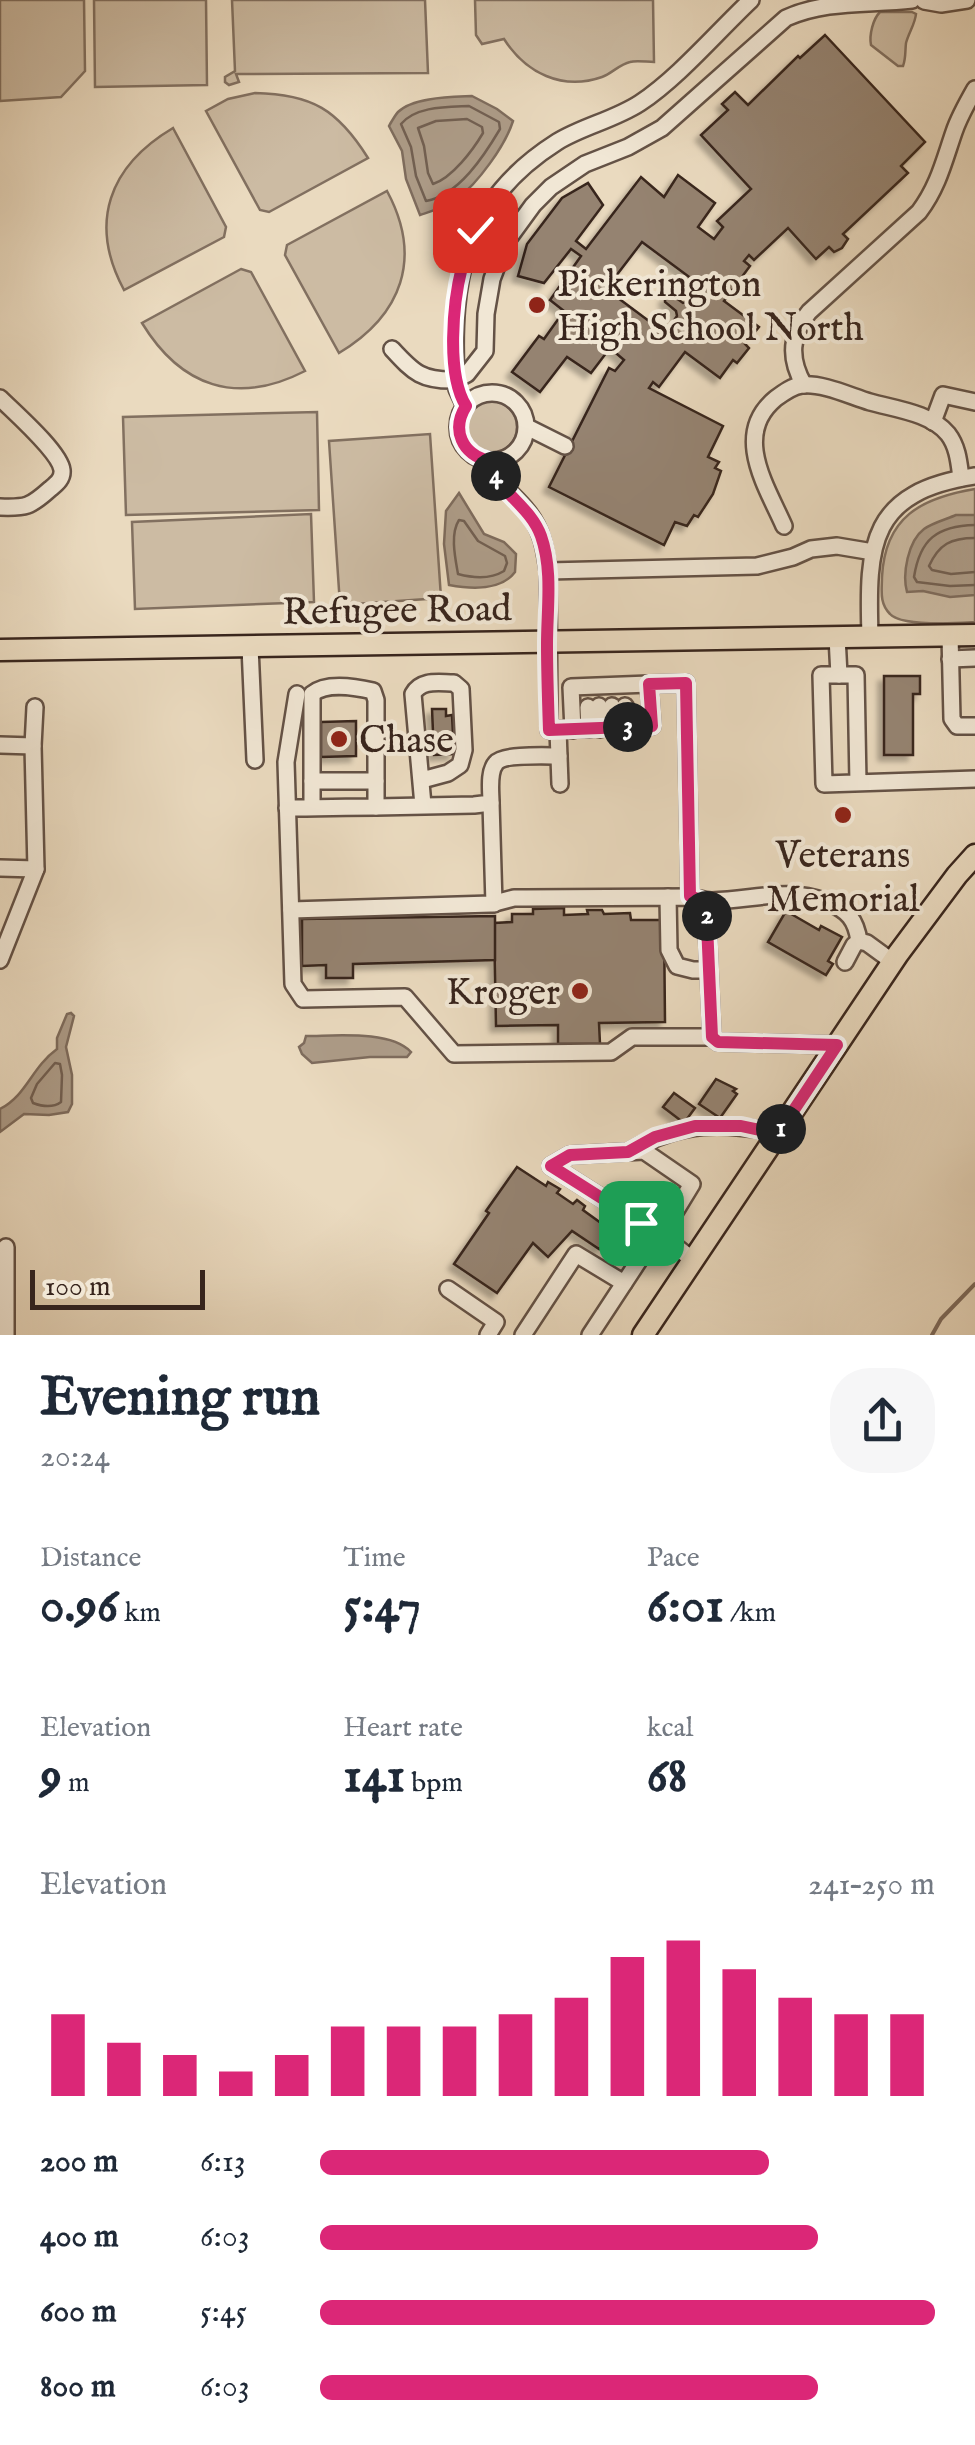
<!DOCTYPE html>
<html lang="en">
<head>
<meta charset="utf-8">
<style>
  :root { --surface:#fff; --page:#f6f6f7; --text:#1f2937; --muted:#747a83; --accent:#db2777 }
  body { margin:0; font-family:"IM FELL English",serif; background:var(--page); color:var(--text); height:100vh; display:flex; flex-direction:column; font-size:38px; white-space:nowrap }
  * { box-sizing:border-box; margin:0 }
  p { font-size:32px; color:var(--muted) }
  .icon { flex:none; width:55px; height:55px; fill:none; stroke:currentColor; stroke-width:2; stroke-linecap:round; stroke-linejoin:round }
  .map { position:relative; height:1335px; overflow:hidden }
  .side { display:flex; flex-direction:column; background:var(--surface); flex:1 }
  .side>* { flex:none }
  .scale { position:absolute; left:30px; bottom:25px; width:175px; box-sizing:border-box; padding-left:10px; border:5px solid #38251d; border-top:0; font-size:28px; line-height:35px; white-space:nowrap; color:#38251d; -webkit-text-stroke:8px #f1e7d5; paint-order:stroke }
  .pin { position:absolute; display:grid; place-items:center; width:85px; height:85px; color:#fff; margin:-42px; border-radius:20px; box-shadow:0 5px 15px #0006 }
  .km { position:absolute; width:50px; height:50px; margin:-25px; border-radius:50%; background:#222; color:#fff; font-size:28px; line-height:50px; text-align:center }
  .round { display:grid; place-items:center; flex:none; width:105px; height:105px; border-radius:40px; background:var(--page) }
  .head { display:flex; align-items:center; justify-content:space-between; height:170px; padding:0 40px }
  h1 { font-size:55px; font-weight:800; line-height:75px }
  .metrics { display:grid; grid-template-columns:repeat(3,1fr); gap:15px; height:170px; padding:10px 40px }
  .metrics div { display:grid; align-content:center }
  .metrics b { font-size:50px; font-weight:800 }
  .metrics small { font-size:28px; font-weight:400 }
  .metrics p { font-size:28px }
  .chart { height:280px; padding:20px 40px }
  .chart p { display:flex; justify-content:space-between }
  .chart svg { width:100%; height:180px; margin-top:10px; stroke:var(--accent); stroke-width:6 }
  ul { padding:0 40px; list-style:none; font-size:32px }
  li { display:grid; grid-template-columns:160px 120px 1fr; align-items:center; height:75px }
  li i { height:25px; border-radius:12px; background:var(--accent) }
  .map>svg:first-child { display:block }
</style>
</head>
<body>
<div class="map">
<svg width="975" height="1335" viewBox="0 0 975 1335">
  <defs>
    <filter id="shadow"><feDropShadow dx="-5.5" dy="5.5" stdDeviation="2.5" flood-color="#0004"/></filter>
  </defs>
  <rect width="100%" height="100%" fill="#eadabf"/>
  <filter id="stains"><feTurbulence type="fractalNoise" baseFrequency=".002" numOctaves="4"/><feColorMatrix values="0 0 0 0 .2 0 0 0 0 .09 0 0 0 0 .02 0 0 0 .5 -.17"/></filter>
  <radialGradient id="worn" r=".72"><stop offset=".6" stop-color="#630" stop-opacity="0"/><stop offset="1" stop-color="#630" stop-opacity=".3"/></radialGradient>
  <g fill="#ccbba3" stroke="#827060" stroke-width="2.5">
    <path d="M 0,0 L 84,0 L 85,71 L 61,97 L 0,101 Z"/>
    <path d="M 94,0 L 206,0 L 207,85 L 95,87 Z"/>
    <path d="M 232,0 L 425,0 L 428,73 L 236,74 L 239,82 L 229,85 L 225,82 L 225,77 L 235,71 Z"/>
    <path d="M 475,0 L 653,0 L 654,62 C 647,62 636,60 630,62 C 620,64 611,74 602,77 C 562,91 526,73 504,39 L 482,44 L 476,35 Z"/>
    <path d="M 912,12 L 916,14 C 915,24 909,32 906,43 C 905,51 906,58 903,66 L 898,66 L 871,45 C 869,35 873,19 880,12 Z"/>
    <path d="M 255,93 C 312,94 338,110 368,158 L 269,212 L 260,210 L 206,111 L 228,99 Z"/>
    <path d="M 173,128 L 226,227 L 224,237 L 124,290 C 88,223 109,166 173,128 Z"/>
    <path d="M 387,191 C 423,258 402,315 339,353 L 285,255 L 287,245 Z"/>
    <path d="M 241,269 L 251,272 L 305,371 C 237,406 181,387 142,323 Z"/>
    <circle cx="491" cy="427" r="26"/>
    <path d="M 317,412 L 319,510 L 126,515 L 123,417 Z"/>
    <path d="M 430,434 L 441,598 L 340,605 L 329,441 Z"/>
    <path d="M 975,489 L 975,622 C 957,623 902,627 890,614 C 879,603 882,590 882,577 C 885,517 921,498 975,489 Z"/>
    <path d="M 311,514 L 314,602 L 135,609 L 132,522 Z"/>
  </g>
  <g fill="#ad9c88" stroke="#7e6c5d" stroke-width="2.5">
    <path d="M 472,96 L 497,109 L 513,121 C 505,146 478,183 457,199 C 446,207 432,211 420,215 L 406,179 L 402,151 L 389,126 C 390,124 396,114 398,112 C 413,97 452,97 472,96 Z"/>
    <path d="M 459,493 L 484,534 L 504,542 L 516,554 L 515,572 C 501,591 471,589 449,585 L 444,544 L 446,511 Z"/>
    <path d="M 956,515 L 975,515 L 975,595 L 950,597 L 923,591 L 907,592 C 902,574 908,541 924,529 C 932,523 947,519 956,515 Z"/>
    <path d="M 71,1013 L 74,1016 L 66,1047 L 72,1075 L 72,1104 L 68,1112 L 49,1115 L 24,1114 L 0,1132 L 0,1109 C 27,1095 31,1068 57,1049 L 57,1038 L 67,1014 Z"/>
    <path d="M 306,1036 C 335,1036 390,1030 411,1052 L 407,1057 L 370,1057 L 312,1063 L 302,1054 L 299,1047 L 304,1043 Z"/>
  </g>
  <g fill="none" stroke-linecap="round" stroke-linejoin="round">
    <g stroke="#726052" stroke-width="2.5">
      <path d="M 469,106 L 499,122 L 500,129 C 484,156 459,195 426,201 L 416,176 L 411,147 L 401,124 C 416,106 447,107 469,106 Z"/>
      <path d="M 467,119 L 482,127 L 483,133 C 473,150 452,178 433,184 L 428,173 L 424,146 L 418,128 L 436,121 Z"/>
      <path d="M 459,520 L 464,521 L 478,541 L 505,556 L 507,563 L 504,571 C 491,579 473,578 458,574 C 455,557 450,534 459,520 Z"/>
      <path d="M 975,525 C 937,526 920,539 914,577 L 917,582 L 950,586 L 975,585"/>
      <path d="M 975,538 C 951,538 939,544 929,566 L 932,570 L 951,574 L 975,572"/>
      <path d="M 55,1063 L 60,1064 L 62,1075 L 61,1102 C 53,1108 41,1106 33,1103 L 31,1098 L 37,1084 Z"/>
    </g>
    <path stroke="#7e6c5d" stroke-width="4" d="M 932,1335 L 941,1319 L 975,1284"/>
  </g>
  <g fill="#958371" stroke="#38251d" stroke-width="2.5" fill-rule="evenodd" filter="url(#shadow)">
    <path d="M 825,35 L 925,142 L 901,166 L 908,173 L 843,234 L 848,239 L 842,248 L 834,252 L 829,247 L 816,259 L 788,228 L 754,260 L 749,255 L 744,261 L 750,266 L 724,301 L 759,327 L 745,344 L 749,348 L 737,363 L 733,360 L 720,378 L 685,352 L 659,387 L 653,382 L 649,388 L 723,426 L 708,457 L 719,462 L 715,468 L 721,471 L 713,494 L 698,517 L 694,515 L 687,526 L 675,522 L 664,545 L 549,487 L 609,368 L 615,371 L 624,360 L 610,348 L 591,373 L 567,357 L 540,392 L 512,372 L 539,336 L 544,339 L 564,311 L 550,300 L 581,256 L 571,249 L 544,283 L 518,276 L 527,244 L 562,198 L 588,183 L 603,205 L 576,241 L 586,249 L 641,177 L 664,197 L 678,175 L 715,203 L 698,227 L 714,239 L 723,227 L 717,221 L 751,189 L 701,135 L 728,110 L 722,104 L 735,92 L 748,105 L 798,56 L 800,58 ZM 642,242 L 700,285 L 687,302 L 683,303 L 672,295 L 665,297 L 665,302 L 676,311 L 677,316 L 665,333 L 606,289 Z"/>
    <path d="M 884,676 L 920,676 L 920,694 L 913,694 L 913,755 L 884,755 Z"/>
    <path d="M 432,709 L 446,709 L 446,716 L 452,715 L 454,754 L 434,755 Z"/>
    <path d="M 356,721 L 356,756 L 321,757 L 321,722 Z"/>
    <path d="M 564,908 L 564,915 L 588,914 L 587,910 L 602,910 L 604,914 L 630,913 L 631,920 L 664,920 L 665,1022 L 599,1023 L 600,1044 L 558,1044 L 558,1025 L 496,1026 L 494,923 L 512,922 L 512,914 L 533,914 L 533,909 Z"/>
    <path d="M 786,911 L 819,930 L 821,926 L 842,937 L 828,961 L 833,964 L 826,975 L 768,942 Z"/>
    <path d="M 495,916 L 495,960 L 353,964 L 353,978 L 326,978 L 326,965 L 302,966 L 302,919 Z"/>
    <path d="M 716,1079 L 736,1089 L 733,1091 L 737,1094 L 720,1118 L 699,1104 Z"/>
    <path d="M 674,1093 L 695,1108 L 684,1123 L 663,1107 Z"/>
    <path d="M 517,1167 L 546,1186 L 548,1182 L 560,1189 L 557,1193 L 573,1204 L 577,1200 L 585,1206 L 583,1210 L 612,1231 L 599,1249 L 572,1231 L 548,1257 L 533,1243 L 497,1293 L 454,1264 L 489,1213 L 486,1211 Z"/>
  </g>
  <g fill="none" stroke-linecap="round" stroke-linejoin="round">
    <defs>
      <g id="minor">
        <path d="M 751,0 C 717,32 678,78 640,103 C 614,120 583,126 557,142 C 464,201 451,277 456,380 L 467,374 L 485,351 L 486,314 L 492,279 L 506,242 L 533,205 L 551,187 L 585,164 L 628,147 L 662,128 L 786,18 C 826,0 868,5 912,0"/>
        <path d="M 924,1 L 941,4 L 967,0"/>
        <path d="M 392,349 C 414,373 422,381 456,380 L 457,389 L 465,406"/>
        <path d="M 804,385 C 789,359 790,335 809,312 L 919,212 C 938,187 944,161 954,132 C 959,117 967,103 975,89"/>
        <circle cx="492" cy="427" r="34"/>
        <path d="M 0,398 C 14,412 60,452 62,470 C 63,479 56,484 50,489 C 30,507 26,508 0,507"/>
        <path d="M 933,422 L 943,395 L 975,402"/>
        <path d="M 527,427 L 565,446"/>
        <path d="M 489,461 C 495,483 514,494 527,511 C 542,529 545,549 548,571 L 549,730 L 652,726 L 649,684 L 686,683 L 690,897"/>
        <path d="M 784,526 C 767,487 732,435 775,399 C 783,393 792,386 802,385 C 823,383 850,396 870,402 C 895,409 931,413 948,434 C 958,447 959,463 961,478"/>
        <path d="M 548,571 L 757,566 L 793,557 L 811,549 L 837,546 L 873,552"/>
        <path d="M 950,635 L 952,719 L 957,726 L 975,726"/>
        <path d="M 870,636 C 867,543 870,492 975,476"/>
        <path d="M 837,637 L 839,675"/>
        <path d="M 250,647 L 255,760"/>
        <path d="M 950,659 L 975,658"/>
        <path d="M 297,694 L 286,762 L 293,984 L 303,999 L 405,997 L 454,1054 L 611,1052 L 632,1037 L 712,1037"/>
        <path d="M 599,706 L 600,729"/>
        <path d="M 612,706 L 614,728"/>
        <path d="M 625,706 L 626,727"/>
        <path d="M 588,707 L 589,729"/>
        <path d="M 558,730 L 560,784"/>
        <path d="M 573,730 L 571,687 L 649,684"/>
        <path d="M 0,745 L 33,746"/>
        <path d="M 422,780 L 448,773 L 460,765 L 464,750 L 461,689 L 454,683 C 439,683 421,679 413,694 L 423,805"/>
        <path d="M 312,781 L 376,781"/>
        <path d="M 858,783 L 856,675 L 821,675 L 824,784 L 975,779"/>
        <path d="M 491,803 L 494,904"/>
        <path d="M 376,807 L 474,805 L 491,803 C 491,791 488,772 496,763 C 503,754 546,756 559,756"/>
        <path d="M 287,808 C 317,808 347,807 376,807 L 376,700 L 373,691 C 356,687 326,682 312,694 L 312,808"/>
        <path d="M 0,868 L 36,869"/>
        <path d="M 668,897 L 669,950 L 677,966 L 693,970 L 709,970"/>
        <path d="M 706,902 L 712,1037 L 718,1042 L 837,1045"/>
        <path d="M 291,910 L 491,904 L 514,898 L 526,898 L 690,897 C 697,898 704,901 712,901 C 754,900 786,887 827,902 C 848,910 856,920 859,941"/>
        <path d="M 0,960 L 36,869 L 33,746 L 35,707"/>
        <path d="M 845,962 L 854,945 L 859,941 L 867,943 L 893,962"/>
        <path d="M 632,1150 C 682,1121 723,1122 778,1133"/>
        <path d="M 665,1238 L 664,1230 L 692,1184 L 644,1151 L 570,1155 L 551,1166 L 665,1238 L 693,1260"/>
        <path d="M 6,1247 L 6,1335"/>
        <path d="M 448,1289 L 496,1322 L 488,1335"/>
        <path d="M 523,1335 L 576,1254 L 624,1283"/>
        <path d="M 590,1335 L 657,1233"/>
      </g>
      <g id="major">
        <path d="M 0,650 L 975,635"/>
        <path d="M 643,1335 L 898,954 L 957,875 L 975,855"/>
      </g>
    </defs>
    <use href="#minor" stroke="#645246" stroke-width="20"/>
    <use href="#major" stroke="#38251d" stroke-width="25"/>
    <use href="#minor" stroke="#f1e7d5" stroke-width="15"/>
    <use href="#major" stroke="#eadabf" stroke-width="20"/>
  </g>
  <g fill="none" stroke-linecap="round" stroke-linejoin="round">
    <defs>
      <path id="route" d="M 475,230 C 470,242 465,254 462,267 C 453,302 446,374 466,406 C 451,430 462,454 489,461 C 496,491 530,505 541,536 C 553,570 547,609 547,644 C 547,673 548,701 549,730 L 652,726 L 649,684 L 686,683 L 690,896 L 706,902 L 712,1037 L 718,1042 L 837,1045 L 778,1134 L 741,1126 L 695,1126 L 655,1137 L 628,1152 L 570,1155 L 551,1166 L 641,1223"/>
    </defs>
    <use href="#route" stroke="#fff" stroke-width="20"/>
    <use href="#route" stroke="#db2777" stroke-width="12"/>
  </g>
  <g fill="#8f2418" stroke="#f1e7d5" stroke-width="4">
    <circle cx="537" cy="305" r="10"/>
    <circle cx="339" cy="739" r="10"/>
    <circle cx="843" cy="815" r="10"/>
    <circle cx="580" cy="991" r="10"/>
  </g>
  <g text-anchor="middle" stroke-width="8" stroke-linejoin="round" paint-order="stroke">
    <g font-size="38" fill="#38251d" stroke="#f1e7d5" text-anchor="start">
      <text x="557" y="296">Pickerington<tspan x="557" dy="44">High School North</tspan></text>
      <text x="359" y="752">Chase</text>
      <text x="843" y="867" text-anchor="middle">Veterans<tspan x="843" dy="44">Memorial</tspan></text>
      <text x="560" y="1004" text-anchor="end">Kroger</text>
    </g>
    <g font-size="38" fill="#38251d" stroke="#f1e7d5">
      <text transform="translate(397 609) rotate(-1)" y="13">Refugee Road</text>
    </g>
  </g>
  <rect width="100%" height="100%" filter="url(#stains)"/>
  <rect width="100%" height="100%" fill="url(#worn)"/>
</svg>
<div class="scale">100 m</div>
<div class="pin" style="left:641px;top:1223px;background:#1e9e55"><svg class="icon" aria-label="arrive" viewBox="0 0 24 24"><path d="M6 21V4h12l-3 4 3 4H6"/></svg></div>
<div class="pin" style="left:475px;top:230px;background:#d93025"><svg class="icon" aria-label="check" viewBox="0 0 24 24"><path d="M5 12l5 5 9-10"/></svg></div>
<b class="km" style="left:781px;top:1129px">1</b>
<b class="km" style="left:707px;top:916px">2</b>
<b class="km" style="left:628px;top:727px">3</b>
<b class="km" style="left:496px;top:476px">4</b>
</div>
<section class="side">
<div class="head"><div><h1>Evening run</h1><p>20:24</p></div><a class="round"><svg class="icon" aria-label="share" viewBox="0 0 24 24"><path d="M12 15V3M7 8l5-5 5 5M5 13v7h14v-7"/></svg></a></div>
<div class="metrics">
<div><p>Distance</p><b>0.96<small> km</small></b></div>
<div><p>Time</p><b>5:47</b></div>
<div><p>Pace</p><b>6:01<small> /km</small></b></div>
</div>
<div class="metrics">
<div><p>Elevation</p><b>9<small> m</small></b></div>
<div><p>Heart rate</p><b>141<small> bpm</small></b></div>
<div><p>kcal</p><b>68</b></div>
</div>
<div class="chart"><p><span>Elevation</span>241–250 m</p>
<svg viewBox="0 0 160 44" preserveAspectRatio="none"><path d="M5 44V24M15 44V31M25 44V34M35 44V38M45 44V34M55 44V27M65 44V27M75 44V27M85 44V24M95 44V20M105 44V10M115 44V6M125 44V13M135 44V20M145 44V24M155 44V24"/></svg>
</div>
<ul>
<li><b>200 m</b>6:13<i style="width:73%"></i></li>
<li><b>400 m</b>6:03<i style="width:81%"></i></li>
<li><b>600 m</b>5:45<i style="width:100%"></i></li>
<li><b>800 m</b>6:03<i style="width:81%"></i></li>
</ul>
</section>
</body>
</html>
